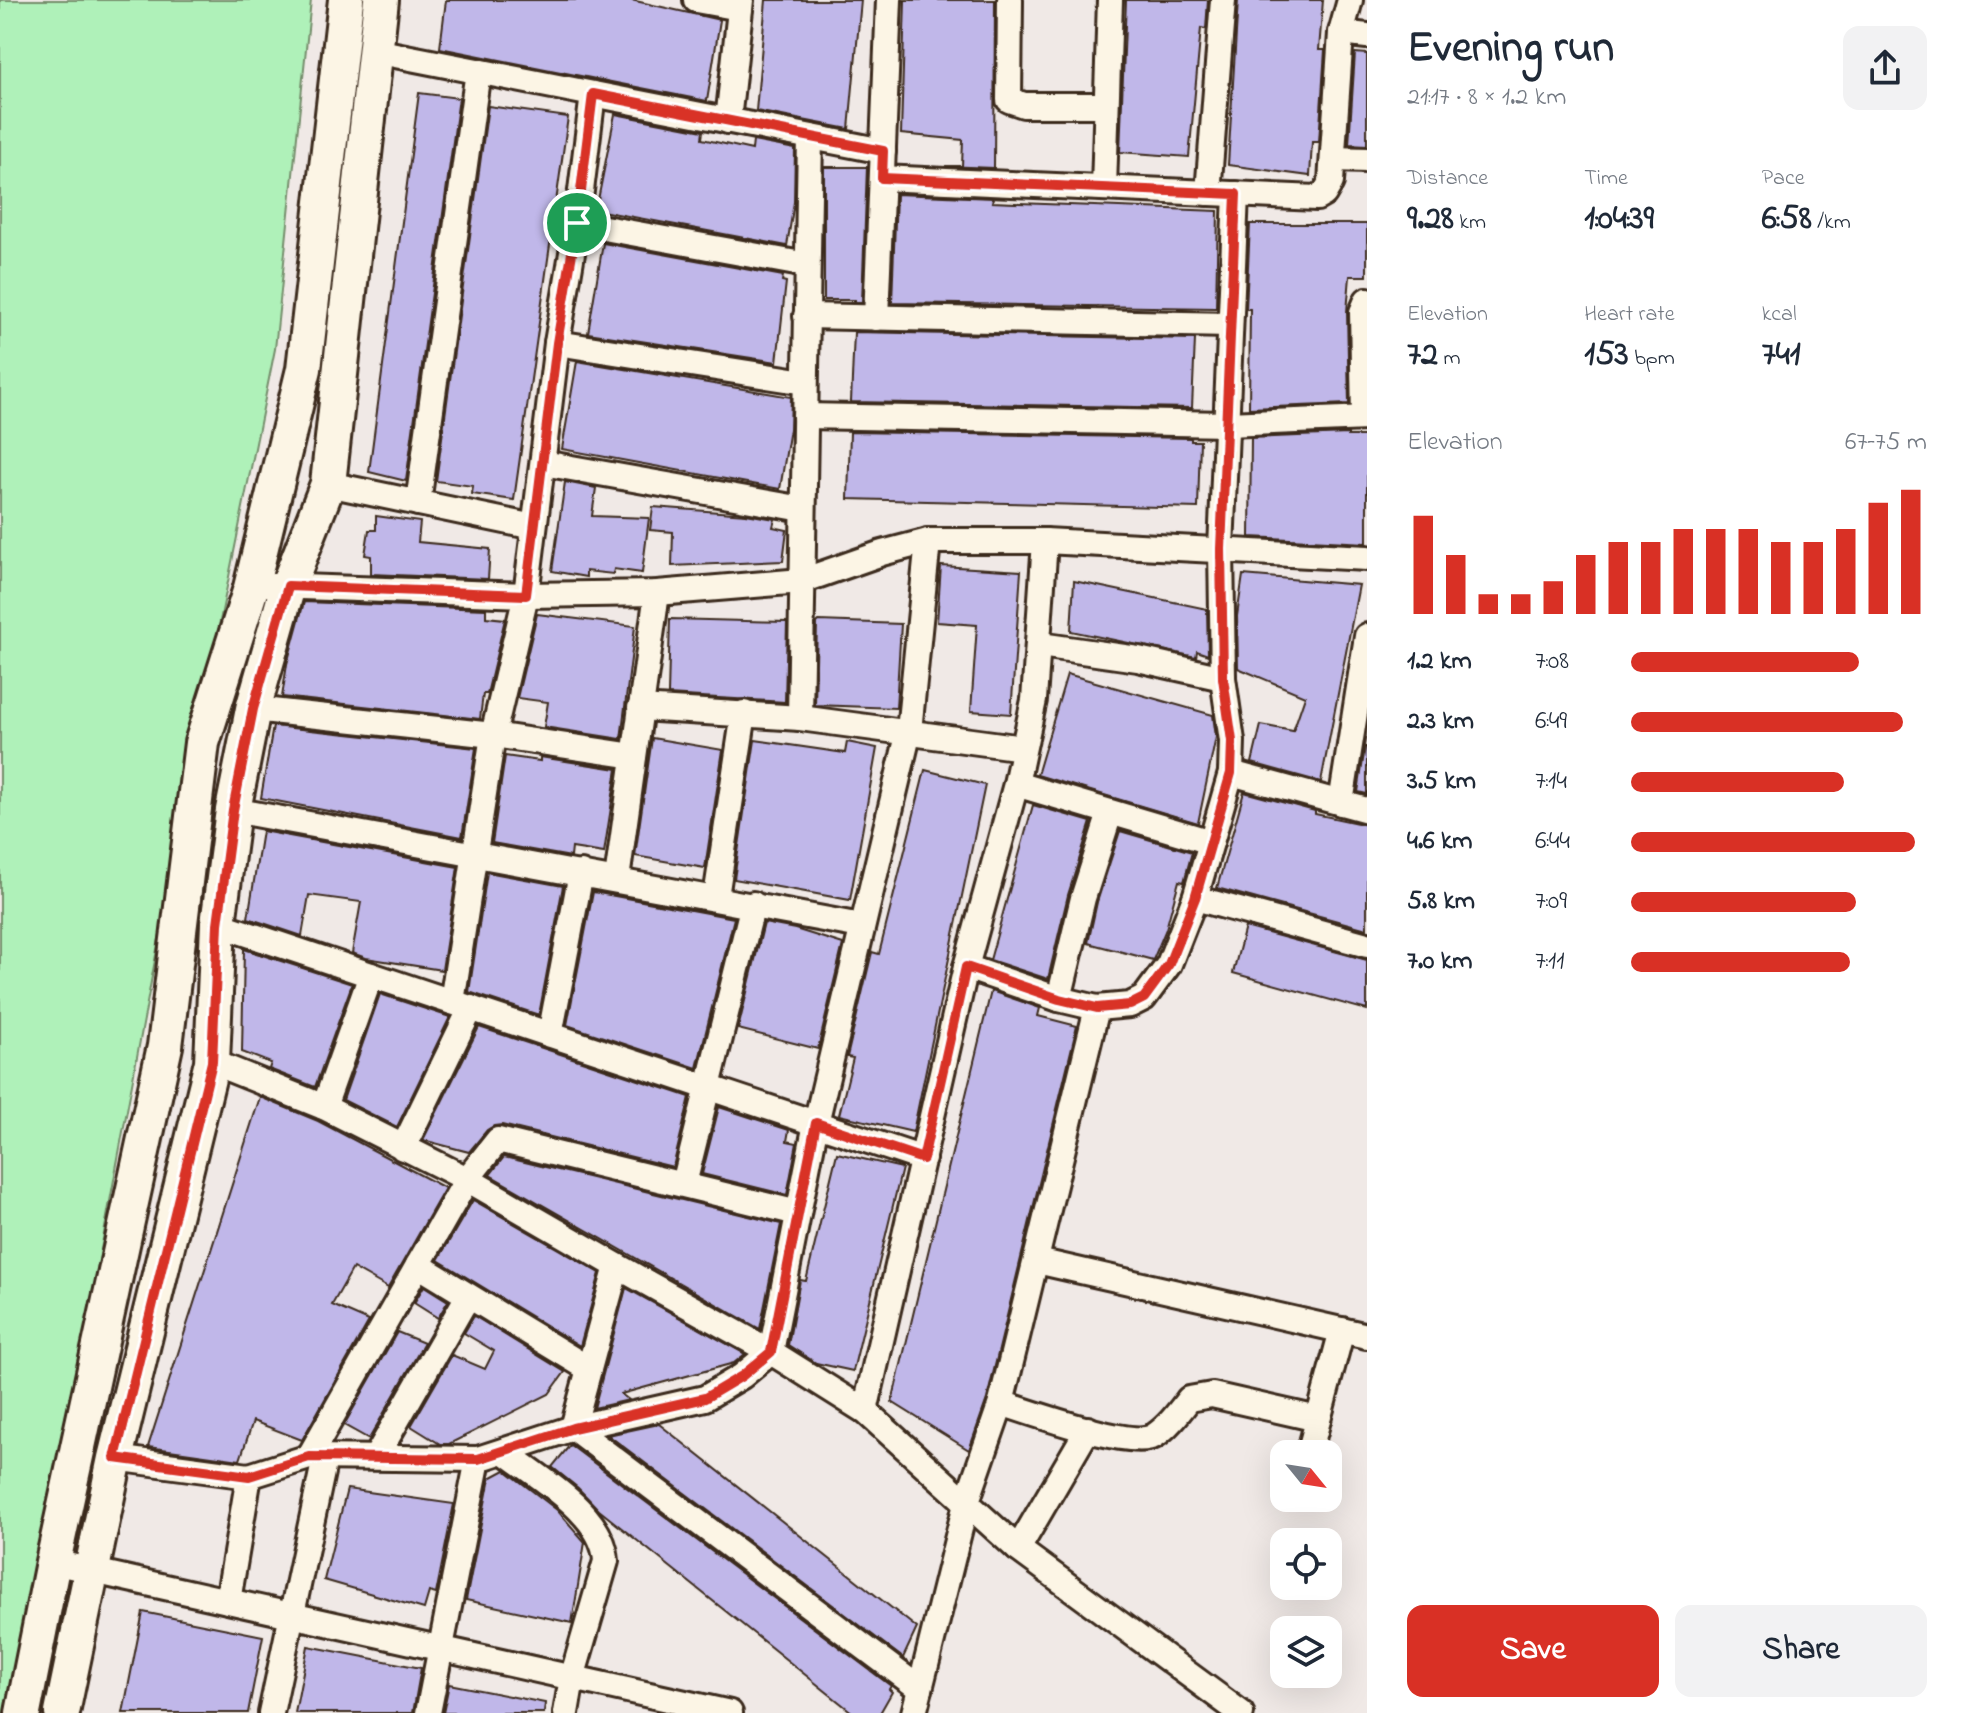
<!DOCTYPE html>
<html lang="en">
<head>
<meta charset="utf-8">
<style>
  :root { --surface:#fff; --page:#f2f2f3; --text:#1f2937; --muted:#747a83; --accent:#d93025 }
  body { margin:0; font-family:"Indie Flower",sans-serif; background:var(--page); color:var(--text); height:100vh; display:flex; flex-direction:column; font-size:30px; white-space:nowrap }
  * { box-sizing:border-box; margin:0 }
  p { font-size:26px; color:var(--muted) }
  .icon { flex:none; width:44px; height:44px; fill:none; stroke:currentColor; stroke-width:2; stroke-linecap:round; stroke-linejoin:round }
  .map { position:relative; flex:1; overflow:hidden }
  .sheet { display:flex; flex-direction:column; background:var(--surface); width:600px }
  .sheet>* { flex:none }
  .needle { width:52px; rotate:120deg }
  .buttons { position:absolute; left:1270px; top:1440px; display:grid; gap:16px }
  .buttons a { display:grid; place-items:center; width:72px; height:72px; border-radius:16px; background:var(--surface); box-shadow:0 8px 32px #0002; font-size:40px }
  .pin { position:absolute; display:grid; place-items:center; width:68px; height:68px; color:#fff; margin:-34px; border:4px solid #fff; border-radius:50%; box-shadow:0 2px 8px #0007 }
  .round { display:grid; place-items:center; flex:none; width:84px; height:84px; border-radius:16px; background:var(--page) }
  .headline { display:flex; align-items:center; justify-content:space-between; height:136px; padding:0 40px }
  h1 { font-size:44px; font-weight:700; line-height:60px }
  .metrics { display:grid; grid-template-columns:repeat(3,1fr); gap:12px; height:136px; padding:8px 40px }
  .metrics div { display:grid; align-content:center }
  .metrics b { font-size:34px; font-weight:700 }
  .metrics small { font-size:22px; font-weight:400 }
  .metrics p { font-size:22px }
  .chart { height:224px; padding:16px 40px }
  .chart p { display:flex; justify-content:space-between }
  .chart svg { width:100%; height:144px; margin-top:8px; stroke:var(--accent); stroke-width:6 }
  .button { display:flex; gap:16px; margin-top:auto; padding:16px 40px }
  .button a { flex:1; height:92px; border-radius:16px; background:var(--accent); color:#fff; font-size:32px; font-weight:700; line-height:92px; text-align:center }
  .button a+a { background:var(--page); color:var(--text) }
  ul { padding:0 40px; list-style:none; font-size:26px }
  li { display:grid; grid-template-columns:128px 96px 1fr; align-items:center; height:60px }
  li i { height:20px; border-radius:10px; background:var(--accent) }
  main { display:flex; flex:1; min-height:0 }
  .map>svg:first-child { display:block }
</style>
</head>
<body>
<main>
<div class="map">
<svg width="1367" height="1713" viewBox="0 0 1367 1713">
  <rect width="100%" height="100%" fill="#f0e9e6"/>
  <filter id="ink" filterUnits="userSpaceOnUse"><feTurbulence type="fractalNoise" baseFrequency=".0125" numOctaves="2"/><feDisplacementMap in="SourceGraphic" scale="16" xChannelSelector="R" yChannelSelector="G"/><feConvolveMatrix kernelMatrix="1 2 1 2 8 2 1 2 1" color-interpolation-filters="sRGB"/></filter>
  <g filter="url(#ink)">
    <path fill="#aff1b9" stroke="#758e6c" stroke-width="2" d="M 0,0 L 311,0 L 275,349 L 198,730 L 57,1485 L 27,1713 L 0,1713 Z"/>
    <g fill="#c0b7e9" stroke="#3b2a1e" stroke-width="2">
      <path d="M 446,0 L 631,0 L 720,20 L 707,101 L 440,48 Z"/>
      <path d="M 766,0 L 861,0 L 849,129 L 756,111 Z"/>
      <path d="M 905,0 L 995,0 L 994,168 L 945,166 L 962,166 L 963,140 L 901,134 Z"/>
      <path d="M 1126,0 L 1208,0 L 1206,29 L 1201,28 L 1189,157 L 1120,152 Z"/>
      <path d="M 1238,0 L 1323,0 L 1319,50 L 1325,50 L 1319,142 L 1312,142 L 1310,176 L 1228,165 Z"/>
      <path d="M 1355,53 L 1367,54 L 1367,145 L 1349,144 Z"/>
      <path d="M 419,93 L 459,98 L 406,481 L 369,472 Z"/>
      <path d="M 488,106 L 568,117 L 514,500 L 472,494 L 473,486 L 436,481 Z"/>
      <path d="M 615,114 L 703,131 L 702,139 L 752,150 L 753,141 L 795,149 L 794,202 L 787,246 L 596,210 Z"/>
      <path d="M 824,167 L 867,167 L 862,302 L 855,302 L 855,300 L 824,300 Z"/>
      <path d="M 896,194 L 993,198 L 992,202 L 1218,211 L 1216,308 L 892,303 Z"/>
      <path d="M 1250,224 L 1367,224 L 1367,276 L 1350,276 L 1347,312 L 1349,404 L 1249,408 L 1250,309 L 1246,309 Z"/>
      <path d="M 603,243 L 783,276 L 782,281 L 786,282 L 777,362 L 588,333 Z"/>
      <path d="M 854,332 L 1195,339 L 1192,408 L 851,402 Z"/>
      <path d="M 577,361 L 791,397 L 790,429 L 780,489 L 562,449 Z"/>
      <path d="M 850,432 L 1191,438 L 1191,441 L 1200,441 L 1198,508 L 848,499 Z"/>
      <path d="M 1348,434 L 1348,436 L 1367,436 L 1367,543 L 1250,537 L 1251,438 Z"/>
      <path d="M 565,482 L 596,488 L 592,516 L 649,518 L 642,573 L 614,569 L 613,574 L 586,571 L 586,577 L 552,571 Z"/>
      <path d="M 653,507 L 746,514 L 775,519 L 773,527 L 787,530 L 783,561 L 672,566 L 673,532 L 650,530 Z"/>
      <path d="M 376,516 L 420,522 L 418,542 L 490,549 L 488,579 L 371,574 L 371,556 L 365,555 L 369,530 L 376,530 Z"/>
      <path d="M 941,566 L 1021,571 L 1011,714 L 971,711 L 977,625 L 937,622 Z"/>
      <path d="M 1243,575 L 1359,585 L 1321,782 L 1252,763 L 1261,725 L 1293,731 L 1305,696 L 1238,668 L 1237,616 Z"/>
      <path d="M 1074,581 L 1207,609 L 1208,655 L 1197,651 L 1196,657 L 1071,631 Z"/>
      <path d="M 304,602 L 486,609 L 486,617 L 505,619 L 487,694 L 483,694 L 480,719 L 282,697 L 287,664 Z"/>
      <path d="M 537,614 L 635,626 L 621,739 L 544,727 L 548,702 L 517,698 Z"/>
      <path d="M 670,619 L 787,622 L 785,702 L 668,695 Z"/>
      <path d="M 819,621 L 901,624 L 896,708 L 815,705 L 817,623 Z"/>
      <path d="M 1067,674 L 1213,715 L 1216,737 L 1198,823 L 1037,775 Z"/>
      <path d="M 273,726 L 476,748 L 462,837 L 261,798 Z"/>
      <path d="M 652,738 L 723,750 L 705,868 L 635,856 Z"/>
      <path d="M 755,740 L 845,753 L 847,742 L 877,748 L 850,900 L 734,879 Z"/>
      <path d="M 1365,747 L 1367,747 L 1367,794 L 1358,792 Z"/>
      <path d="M 505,756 L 540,761 L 540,757 L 617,769 L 604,853 L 572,848 L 571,857 L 492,843 Z"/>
      <path d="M 925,770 L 985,785 L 913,1132 L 839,1115 L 853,1058 L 847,1057 L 872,952 L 879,954 Z"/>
      <path d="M 1244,792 L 1315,811 L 1315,814 L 1367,825 L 1367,929 L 1217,888 Z"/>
      <path d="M 1033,805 L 1091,822 L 1068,895 L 1048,979 L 990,960 Z"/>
      <path d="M 262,831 L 458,867 L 442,970 L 366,958 L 352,953 L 361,902 L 309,895 L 302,936 L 248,918 Z"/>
      <path d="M 1120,831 L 1192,852 L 1184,882 L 1179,881 L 1166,929 L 1153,960 L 1088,943 L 1097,902 Z"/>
      <path d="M 487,872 L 563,886 L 539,1015 L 469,992 Z"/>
      <path d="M 593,892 L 734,918 L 697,1068 L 567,1025 Z"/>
      <path d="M 764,923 L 795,929 L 843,944 L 818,1049 L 738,1029 Z"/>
      <path d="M 1245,927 L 1367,960 L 1367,1010 L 1233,973 Z"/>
      <path d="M 244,949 L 352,984 L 315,1087 L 269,1069 L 271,1063 L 242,1052 Z"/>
      <path d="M 991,991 L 1040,1008 L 1038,1016 L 1077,1026 L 987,1399 L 969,1450 L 892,1402 Z"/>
      <path d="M 380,994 L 450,1017 L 397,1127 L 343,1100 Z"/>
      <path d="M 479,1027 L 690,1097 L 673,1167 L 502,1125 L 494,1126 L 487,1130 L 469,1152 L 423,1140 Z"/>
      <path d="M 260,1097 L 318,1121 L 445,1188 L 388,1288 L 353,1268 L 332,1305 L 369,1321 L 302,1440 L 253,1421 L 240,1460 L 148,1447 Z"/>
      <path d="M 719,1107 L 789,1130 L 787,1141 L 797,1143 L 787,1195 L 702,1174 Z"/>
      <path d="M 837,1153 L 902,1168 L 853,1371 L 816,1363 L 788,1345 L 800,1280 L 806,1281 Z"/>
      <path d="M 504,1157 L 781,1224 L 760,1329 L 490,1175 Z"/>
      <path d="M 473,1200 L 600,1273 L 580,1346 L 438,1260 Z"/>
      <path d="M 424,1286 L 448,1301 L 438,1318 L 414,1303 Z"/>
      <path d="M 626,1288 L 745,1354 L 734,1363 L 621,1394 L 629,1400 L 594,1408 Z"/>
      <path d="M 474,1316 L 565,1372 L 549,1394 L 449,1444 L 440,1444 L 411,1426 L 452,1355 L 485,1369 L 494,1351 L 464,1333 Z"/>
      <path d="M 397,1332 L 424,1343 L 369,1439 L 344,1425 Z"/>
      <path d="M 659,1424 L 917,1628 L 903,1658 L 608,1435 Z"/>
      <path d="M 570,1445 L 891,1686 L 889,1689 L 892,1692 L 880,1713 L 853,1713 L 599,1510 L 578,1488 L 552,1467 Z"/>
      <path d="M 505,1470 L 557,1510 L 585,1542 L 572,1623 L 466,1600 L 490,1478 Z"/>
      <path d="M 347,1489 L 454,1504 L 436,1594 L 429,1592 L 424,1609 L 324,1580 Z"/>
      <path d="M 143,1612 L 263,1636 L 248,1713 L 123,1713 Z"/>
      <path d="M 308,1646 L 421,1668 L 413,1713 L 295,1713 Z"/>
      <path d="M 449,1684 L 545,1703 L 544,1713 L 443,1713 Z"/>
    </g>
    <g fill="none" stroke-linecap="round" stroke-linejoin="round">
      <defs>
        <g id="street">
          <path d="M 696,0 L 740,8"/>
          <path d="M 1010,0 L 1009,100 L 1024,105 L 1106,105"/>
          <path d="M 1341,33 L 1367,36"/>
          <path d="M 375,51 L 883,151"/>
          <path d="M 728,121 L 741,0"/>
          <path d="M 1333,159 L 1367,160"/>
          <path d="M 882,178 L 1317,198 L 1324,194 L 1331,182 L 1341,33 L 1350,0"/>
          <path d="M 1104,188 L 1110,0"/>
          <path d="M 1208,193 L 1223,0"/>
          <path d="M 577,223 L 807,265"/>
          <path d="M 806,316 L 1230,325"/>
          <path d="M 876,318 L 889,0"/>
          <path d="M 557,343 L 805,382"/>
          <path d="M 805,416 L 1227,424 L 1367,418"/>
          <path d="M 1364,418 L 1362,312 L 1367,300"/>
          <path d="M 543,463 L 803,509"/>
          <path d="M 328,484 L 534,527"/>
          <path d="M 418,503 L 478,71"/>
          <path d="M 273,586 L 526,595 L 657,593 L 802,581 L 882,553 L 928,541 L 1045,541 L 1367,558"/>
          <path d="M 1040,645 L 1138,659 L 1223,678"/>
          <path d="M 640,708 L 800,718 L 1023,748"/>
          <path d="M 253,709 L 493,735 L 634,756"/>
          <path d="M 800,718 L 810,137"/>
          <path d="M 1231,773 L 1367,810"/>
          <path d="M 1016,784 L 1211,842"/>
          <path d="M 1341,803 L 1367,636"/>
          <path d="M 233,810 L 861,926"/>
          <path d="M 617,879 L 657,593"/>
          <path d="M 716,897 L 744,713"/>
          <path d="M 1195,898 L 1367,945"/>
          <path d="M 218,924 L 923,1159"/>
          <path d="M 966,967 L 1059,999 L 1097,1008 L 1130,1005 L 1144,998 L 1169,964 L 1195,898 L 1231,773 L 1232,741 L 1223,678 L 1221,549 L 1236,194"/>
          <path d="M 1059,999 L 1083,898 L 1110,813"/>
          <path d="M 452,1002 L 493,735 L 526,595 L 557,343 L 577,223 L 593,94"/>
          <path d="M 550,1035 L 581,873"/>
          <path d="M 212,1062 L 324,1107 L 467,1179 L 617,1266 L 771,1352 L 865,1411 L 1018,1549 L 1241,1713"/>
          <path d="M 324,1107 L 371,975"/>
          <path d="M 403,1148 L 471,1008"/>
          <path d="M 684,1184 L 753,904"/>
          <path d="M 1037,1261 L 1367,1336"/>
          <path d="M 418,1265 L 589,1369"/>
          <path d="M 617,1266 L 573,1428 L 920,1689"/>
          <path d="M 1001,1403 C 1029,1412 1132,1449 1154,1436 C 1168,1427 1179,1412 1189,1399 L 1212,1395 L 1318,1419"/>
          <path d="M 865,1411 L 966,967 L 1016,784 L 1034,700 L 1045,541"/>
          <path d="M 504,1451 C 539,1478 604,1514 606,1561 L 572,1678 L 566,1713"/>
          <path d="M 1309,1454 L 1342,1330"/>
          <path d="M 309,1457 L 467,1179 L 498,1140 L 798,1213"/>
          <path d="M 376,1457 L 468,1296"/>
          <path d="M 115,1458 L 249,1476"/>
          <path d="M 1018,1549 L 1088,1429"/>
          <path d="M 53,1562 L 730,1713"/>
          <path d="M 228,1601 L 249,1476 L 309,1457 L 478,1459 L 573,1428 L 705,1398 L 742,1376 L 771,1352 L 816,1123 L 909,731 L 928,541"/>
          <path d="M 271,1713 L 325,1458"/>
          <path d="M 428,1713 L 478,1459"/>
          <path d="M 914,1713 L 966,1504 L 1001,1403 L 1097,1008"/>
        </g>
        <g id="secondary">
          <path d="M 23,1713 L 53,1562 L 165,1046 L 202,743 L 251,588 L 304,369 L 346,0"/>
          <path d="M 62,1713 L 115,1458 L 212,1062 L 218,924 L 233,810 L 253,709 L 288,586 L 328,484 L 381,0"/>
        </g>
      </defs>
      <use href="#street" stroke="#3b2a1e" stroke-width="30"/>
      <use href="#secondary" stroke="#3b2a1e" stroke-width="40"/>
      <use href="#street" stroke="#fcf5e5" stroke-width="24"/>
      <use href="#secondary" stroke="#fcf5e5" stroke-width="34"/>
    </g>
  </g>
  <g fill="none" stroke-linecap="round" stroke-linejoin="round" filter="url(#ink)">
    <defs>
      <path id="route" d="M 593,94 L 883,151 L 882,178 L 1236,194 L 1221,549 L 1223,678 L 1232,741 L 1231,773 L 1195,898 L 1169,964 L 1144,998 L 1130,1005 L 1097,1008 L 1059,999 L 966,967 L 923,1159 L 816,1123 L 771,1352 L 742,1376 L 705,1398 L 573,1428 L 478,1459 L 309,1457 L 249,1476 L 115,1458 L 212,1062 L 218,924 L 233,810 L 253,709 L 288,586 L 526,595 L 557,343 L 577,223 Z"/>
    </defs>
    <use href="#route" stroke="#fff" stroke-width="16"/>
    <use href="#route" stroke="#d93025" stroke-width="10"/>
  </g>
</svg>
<div class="buttons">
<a><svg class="needle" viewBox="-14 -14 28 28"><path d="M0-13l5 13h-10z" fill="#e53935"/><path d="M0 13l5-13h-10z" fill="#747a83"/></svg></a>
<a><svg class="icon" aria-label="locate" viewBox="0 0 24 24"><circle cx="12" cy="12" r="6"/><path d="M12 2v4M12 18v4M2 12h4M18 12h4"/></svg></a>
<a><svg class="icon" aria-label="layers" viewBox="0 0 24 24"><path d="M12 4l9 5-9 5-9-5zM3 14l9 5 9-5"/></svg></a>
</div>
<div class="pin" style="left:577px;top:223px;background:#1e9e55"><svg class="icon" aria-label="arrive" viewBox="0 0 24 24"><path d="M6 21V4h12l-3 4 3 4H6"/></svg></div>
</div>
<section class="sheet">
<div class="headline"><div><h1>Evening run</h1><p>21:17 · 8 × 1.2 km</p></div><a class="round"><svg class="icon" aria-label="share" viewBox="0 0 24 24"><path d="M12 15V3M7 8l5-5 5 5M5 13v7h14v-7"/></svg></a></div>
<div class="metrics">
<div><p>Distance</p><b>9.28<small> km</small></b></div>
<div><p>Time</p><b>1:04:39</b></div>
<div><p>Pace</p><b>6:58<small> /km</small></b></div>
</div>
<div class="metrics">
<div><p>Elevation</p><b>72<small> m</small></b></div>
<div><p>Heart rate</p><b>153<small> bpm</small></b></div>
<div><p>kcal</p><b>741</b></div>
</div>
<div class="chart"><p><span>Elevation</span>67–75 m</p>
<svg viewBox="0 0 160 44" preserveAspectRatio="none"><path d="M5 44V14M15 44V26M25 44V38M35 44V38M45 44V34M55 44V26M65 44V22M75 44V22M85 44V18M95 44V18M105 44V18M115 44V22M125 44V22M135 44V18M145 44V10M155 44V6"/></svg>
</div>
<ul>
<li><b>1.2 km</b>7:08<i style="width:77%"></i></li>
<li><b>2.3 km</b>6:49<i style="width:92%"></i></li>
<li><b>3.5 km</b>7:14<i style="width:72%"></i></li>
<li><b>4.6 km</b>6:44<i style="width:96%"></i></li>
<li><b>5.8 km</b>7:09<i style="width:76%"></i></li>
<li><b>7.0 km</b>7:11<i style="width:74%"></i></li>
</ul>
<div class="button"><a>Save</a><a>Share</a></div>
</section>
</main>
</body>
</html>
